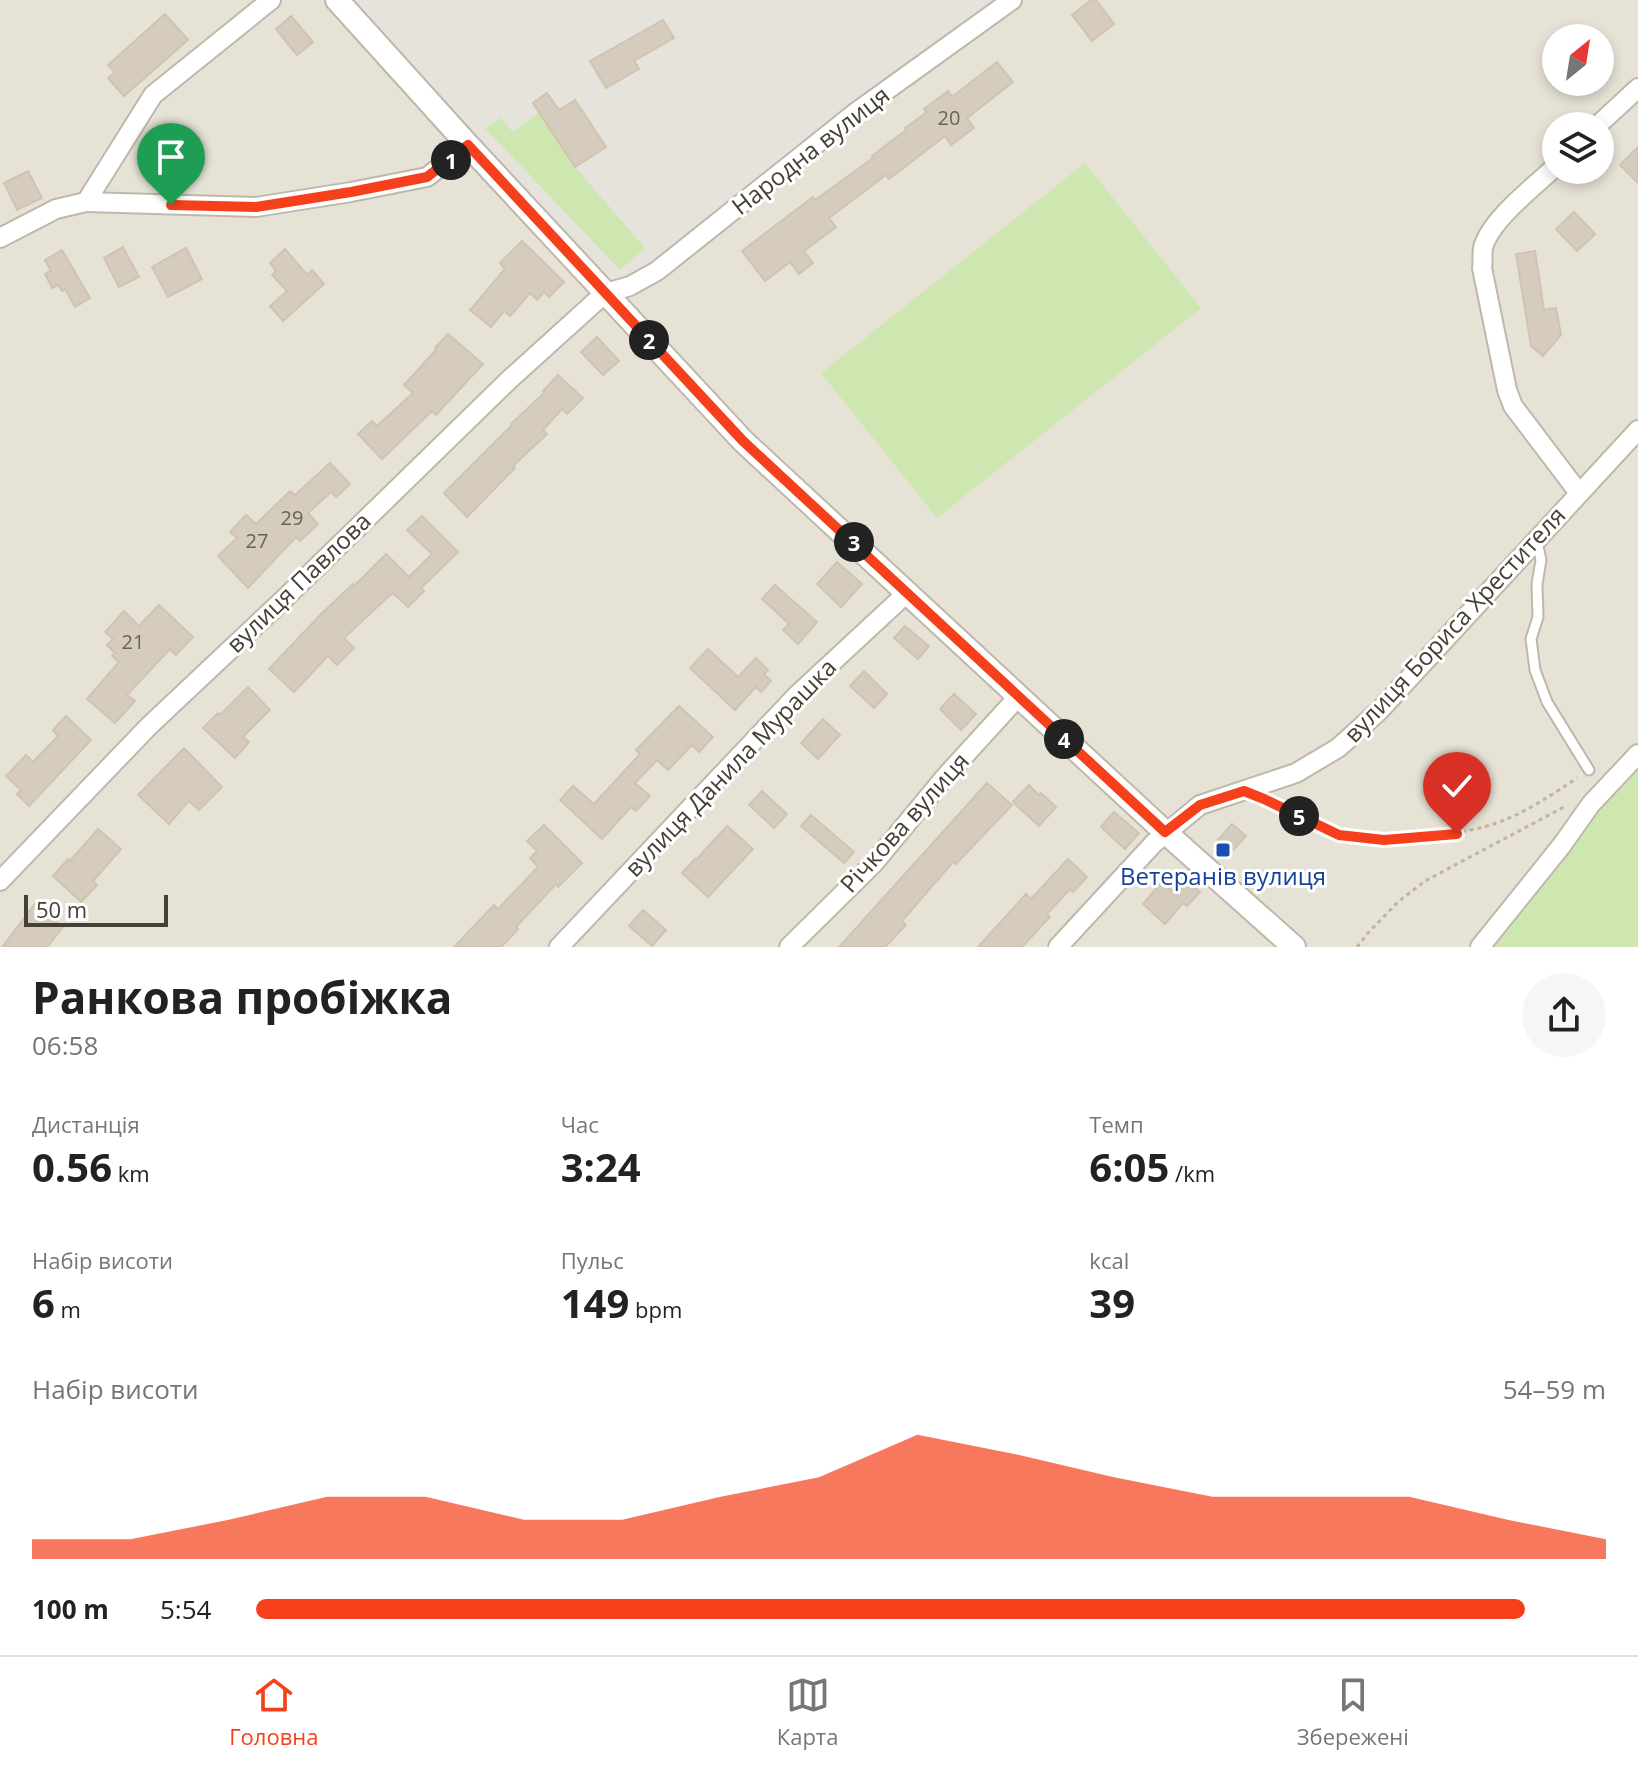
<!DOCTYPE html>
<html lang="uk">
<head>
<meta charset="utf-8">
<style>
  :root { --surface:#fff; --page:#f6f6f6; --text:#222; --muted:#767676; --line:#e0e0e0; --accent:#f6401b }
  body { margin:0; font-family:"Open Sans",sans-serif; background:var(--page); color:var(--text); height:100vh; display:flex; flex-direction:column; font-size:30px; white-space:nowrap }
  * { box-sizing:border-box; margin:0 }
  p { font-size:26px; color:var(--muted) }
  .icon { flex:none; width:44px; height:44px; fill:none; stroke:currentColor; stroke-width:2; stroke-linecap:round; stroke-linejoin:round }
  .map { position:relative; height:947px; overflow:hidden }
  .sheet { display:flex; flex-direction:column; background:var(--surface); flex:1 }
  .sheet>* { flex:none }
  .needle { width:52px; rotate:30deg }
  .tools { position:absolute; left:1542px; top:24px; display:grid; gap:16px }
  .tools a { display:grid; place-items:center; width:72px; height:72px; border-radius:50%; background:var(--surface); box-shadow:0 4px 12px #0003; font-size:40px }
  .scale { position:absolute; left:24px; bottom:20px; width:144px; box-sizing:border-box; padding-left:8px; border:4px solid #464036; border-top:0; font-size:22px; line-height:28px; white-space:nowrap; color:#464036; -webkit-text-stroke:6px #fff; paint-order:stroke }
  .pin { position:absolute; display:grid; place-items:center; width:68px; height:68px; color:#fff; margin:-82px -34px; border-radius:50% 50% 50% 0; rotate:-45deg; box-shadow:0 0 8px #0007 }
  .pin .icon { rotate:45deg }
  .km { position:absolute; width:40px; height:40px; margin:-20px; border-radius:50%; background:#222; color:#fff; font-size:22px; line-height:40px; text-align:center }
  .round { display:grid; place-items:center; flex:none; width:84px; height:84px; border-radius:42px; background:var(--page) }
  .summary { display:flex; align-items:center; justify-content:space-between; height:136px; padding:0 32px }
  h1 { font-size:44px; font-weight:700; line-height:60px }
  .figures { display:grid; grid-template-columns:repeat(3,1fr); gap:12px; height:136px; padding:8px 32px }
  .figures div { display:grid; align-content:center }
  .figures b { font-size:40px; font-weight:700 }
  .figures small { font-size:22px; font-weight:400 }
  .figures p { font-size:22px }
  .chart { height:224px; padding:16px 32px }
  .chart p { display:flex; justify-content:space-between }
  .chart svg { width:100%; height:144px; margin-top:8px; fill:var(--accent); opacity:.7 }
  ul { padding:0 32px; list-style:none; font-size:26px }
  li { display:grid; grid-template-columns:128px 96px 1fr; align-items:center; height:60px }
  li i { height:20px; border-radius:10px; background:var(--accent) }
  .menu { display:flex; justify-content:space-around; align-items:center; height:112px; border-top:2px solid var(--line); background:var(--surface); font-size:22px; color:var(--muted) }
  .menu a { display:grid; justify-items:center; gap:4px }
  .menu .active { color:var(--accent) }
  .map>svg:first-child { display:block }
</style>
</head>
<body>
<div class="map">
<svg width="1638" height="947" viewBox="0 0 1638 947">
  <rect width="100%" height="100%" fill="#f3f0e7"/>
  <g fill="#e7e2d6" fill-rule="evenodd">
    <path d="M 0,0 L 337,0 L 743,441 L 1294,947 L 0,947 Z"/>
    <path d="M 1006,0 L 1638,0 L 1638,947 L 1304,947 L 1024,692 L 751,434 L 632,307 L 625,297 L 627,294 ZM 1556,38 L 1600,38 L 1600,82 L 1556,82 ZM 1556,126 L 1600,126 L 1600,170 L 1556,170 Z"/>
  </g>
  <path fill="#e6e2dc" d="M 348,0 L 1004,0 L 654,267 L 615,284 L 608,281 Z"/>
  <g fill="#cee7b1">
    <path d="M 539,112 L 575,167 L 645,248 L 620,270 L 485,128 L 501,118 L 513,132 Z"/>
    <path d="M 1085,163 L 1201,308 L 937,518 L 821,373 Z"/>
    <path d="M 1638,767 L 1638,947 L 1486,947 L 1596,807 Z"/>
  </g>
  <g fill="#d5ccbd" stroke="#d0c4b0" stroke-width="2">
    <path d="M 1091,0 L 1096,0 L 1114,24 L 1092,41 L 1072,15 Z"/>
    <path d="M 165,14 L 188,40 L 124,96 L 108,78 L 115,72 L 108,65 Z"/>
    <path d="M 291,16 L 313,42 L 297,55 L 276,29 Z"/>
    <path d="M 663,20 L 674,38 L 634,61 L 639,69 L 606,88 L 590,61 Z"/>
    <path d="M 997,62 L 1013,82 L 967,118 L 974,128 L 951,145 L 945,136 L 889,179 L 886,175 L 829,218 L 836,227 L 804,251 L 813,263 L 799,274 L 790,262 L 765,281 L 742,251 L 813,197 L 815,200 L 873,158 L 872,156 L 906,130 L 905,128 L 927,112 L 924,109 L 948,91 L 952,97 Z"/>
    <path d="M 547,93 L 559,110 L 575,100 L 606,147 L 575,167 L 533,103 Z"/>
    <path d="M 1638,147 L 1638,183 L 1620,165 Z"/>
    <path d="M 28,171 L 42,198 L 17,210 L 4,183 Z"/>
    <path d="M 1574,212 L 1595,234 L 1577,251 L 1556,229 Z"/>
    <path d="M 522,241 L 564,282 L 549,297 L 544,292 L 537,300 L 530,293 L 510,316 L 504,311 L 491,327 L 470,310 L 505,269 L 500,263 Z"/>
    <path d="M 123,247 L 139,277 L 119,287 L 104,258 Z"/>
    <path d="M 186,248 L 202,279 L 168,297 L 152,267 Z"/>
    <path d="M 285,249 L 307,275 L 312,270 L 324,284 L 283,321 L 270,306 L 287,291 L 272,275 L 276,271 L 270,263 Z"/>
    <path d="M 62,250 L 90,298 L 75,307 L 65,289 L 62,291 L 58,285 L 52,288 L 45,274 L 51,271 L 45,260 Z"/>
    <path d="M 1535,251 L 1544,310 L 1556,308 L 1561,335 L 1543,356 L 1531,346 L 1516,254 Z"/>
    <path d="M 448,334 L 483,364 L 436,415 L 432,411 L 382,459 L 358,434 L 372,421 L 377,426 L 413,393 L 404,385 L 436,350 L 435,348 Z"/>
    <path d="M 597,337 L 619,361 L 603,375 L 581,352 Z"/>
    <path d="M 558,375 L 583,398 L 567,414 L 562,409 L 543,430 L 547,434 L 513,466 L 515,468 L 467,517 L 444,493 L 512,425 L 511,424 L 545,392 L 543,391 Z"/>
    <path d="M 330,463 L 350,484 L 336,497 L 331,492 L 308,513 L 318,524 L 300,541 L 296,537 L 248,588 L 218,556 L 237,538 L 230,532 L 246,515 L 256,524 L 290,491 L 295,495 Z"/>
    <path d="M 422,516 L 458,552 L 421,588 L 424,591 L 408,607 L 393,593 L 389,596 L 344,638 L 354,648 L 337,665 L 328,656 L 294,692 L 269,669 L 321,614 L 353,584 L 354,586 L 386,554 L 409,577 L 432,554 L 407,530 Z"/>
    <path d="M 837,562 L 862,584 L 841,607 L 817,584 Z"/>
    <path d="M 775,585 L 817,622 L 798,644 L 783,630 L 789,624 L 762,599 Z"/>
    <path d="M 159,605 L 193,637 L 176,655 L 170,649 L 127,695 L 135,701 L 115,723 L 87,699 L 119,662 L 112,656 L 115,653 L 107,645 L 113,639 L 105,632 L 124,611 L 139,626 Z"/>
    <path d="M 905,626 L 929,646 L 918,659 L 894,638 Z"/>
    <path d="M 708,649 L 738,677 L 756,658 L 768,670 L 764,674 L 771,681 L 761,692 L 756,687 L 735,710 L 690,668 Z"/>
    <path d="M 864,671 L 887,694 L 874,708 L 850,686 Z"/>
    <path d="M 248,687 L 270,710 L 243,737 L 249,742 L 235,758 L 203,728 L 218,713 L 220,715 Z"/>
    <path d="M 954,694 L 976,714 L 961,730 L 940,709 Z"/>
    <path d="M 679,706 L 713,737 L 699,752 L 692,745 L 668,770 L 657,760 L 635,783 L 650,796 L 636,811 L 631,807 L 602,839 L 560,800 L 573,786 L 594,804 L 640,754 L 636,750 Z"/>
    <path d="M 66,716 L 91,740 L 29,806 L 17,794 L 21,790 L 6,776 L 26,755 L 33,762 L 58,736 L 53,730 Z"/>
    <path d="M 823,719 L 840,735 L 818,759 L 801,743 Z"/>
    <path d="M 184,748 L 222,787 L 199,810 L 189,801 L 169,824 L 138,795 Z"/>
    <path d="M 987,783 L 1012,805 L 956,864 L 953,862 L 902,921 L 906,925 L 885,947 L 839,947 Z"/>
    <path d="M 1029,785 L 1039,795 L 1041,793 L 1056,807 L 1039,826 L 1013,802 Z"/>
    <path d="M 762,791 L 787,814 L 774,828 L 749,805 Z"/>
    <path d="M 1114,812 L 1139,833 L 1125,849 L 1101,827 Z"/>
    <path d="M 811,815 L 854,852 L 844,863 L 801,826 Z"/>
    <path d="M 1232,824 L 1246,836 L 1231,852 L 1218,840 Z"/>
    <path d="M 544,825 L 582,863 L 558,887 L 556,884 L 516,927 L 518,929 L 501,947 L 454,947 L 494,905 L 498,909 L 538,867 L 530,858 L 537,851 L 527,841 Z"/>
    <path d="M 727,826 L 753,849 L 708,897 L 682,873 L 695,859 L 696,860 Z"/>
    <path d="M 98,829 L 121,849 L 93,881 L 97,885 L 81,902 L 53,876 L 68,859 L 70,861 Z"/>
    <path d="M 1068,859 L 1087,877 L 1073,892 L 1070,889 L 1047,914 L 1050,917 L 1022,947 L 978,947 L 1026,894 L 1031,899 Z"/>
    <path d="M 1187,881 L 1200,892 L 1187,906 L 1183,903 L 1165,924 L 1143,904 L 1162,882 L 1176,894 Z"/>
    <path d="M 35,904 L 63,927 L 47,947 L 2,947 Z"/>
    <path d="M 643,910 L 666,930 L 652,946 L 629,926 Z"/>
  </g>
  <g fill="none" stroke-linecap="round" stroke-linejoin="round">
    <defs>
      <path id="service" d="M 1537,542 L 1541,560 L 1537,584 L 1538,617 L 1531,639 L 1535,670 L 1547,702 L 1589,770"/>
      <g id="minor">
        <path d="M 1597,126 L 1638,88"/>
        <path d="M 1556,166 C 1535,186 1490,220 1483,248 C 1482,254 1483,262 1482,268 L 1507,390 L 1513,406 L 1579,493"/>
        <path d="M 86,202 L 256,207 L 351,192 L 427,177 L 468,145"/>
        <path d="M 0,238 L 56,209 L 86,202 L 153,95 L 271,0"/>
        <path d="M 0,881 L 149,726 L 284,599 L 510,379 L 594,303 L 606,293 L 630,286 L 657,271 L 855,113 L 1012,0"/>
        <path d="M 559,947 L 798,694 L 908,592"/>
        <path d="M 789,947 L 874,863 L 945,777 L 1018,697"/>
        <path d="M 1058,947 L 1154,843 L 1200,805 L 1296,773 L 1338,748 L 1380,710 L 1638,430"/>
        <path d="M 1480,947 L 1562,845 L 1591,804 L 1638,754"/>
      </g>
      <path id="tertiary" d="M 337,0 L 468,145 L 743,441 L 1165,832 L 1294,947"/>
    </defs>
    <use href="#service" stroke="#bfb8aa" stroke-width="13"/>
    <use href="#minor" stroke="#bfb8aa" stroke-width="22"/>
    <use href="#tertiary" stroke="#bfb8aa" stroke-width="26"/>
    <g stroke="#c0b49b" stroke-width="3" stroke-dasharray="4 4" stroke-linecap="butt">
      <path d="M 1270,802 C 1292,812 1314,826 1337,834 C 1377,848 1462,836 1502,821 C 1528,811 1553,794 1577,778"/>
      <path d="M 1357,947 L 1368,933 L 1398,902 L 1425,881 L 1564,807"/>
    </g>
    <use href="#service" stroke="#fff" stroke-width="9"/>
    <use href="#minor" stroke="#fff" stroke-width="18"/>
    <use href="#tertiary" stroke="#fff" stroke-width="22"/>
  </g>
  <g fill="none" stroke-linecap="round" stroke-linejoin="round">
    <defs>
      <path id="route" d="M 171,205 L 256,207 L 351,192 L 427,177 L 468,145 L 743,441 L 1165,832 L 1200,805 L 1244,791 L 1264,799 L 1339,835 L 1384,840 L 1457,834"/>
    </defs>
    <use href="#route" stroke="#fff" stroke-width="16"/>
    <use href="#route" stroke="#f6401b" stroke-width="10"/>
  </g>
  <rect fill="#1a4fb4" stroke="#fff" stroke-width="3" x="1215" y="842" width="16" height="16" rx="4"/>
  <g text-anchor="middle" stroke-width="6" stroke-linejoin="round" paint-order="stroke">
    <g font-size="20" fill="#6a6358">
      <text x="949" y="125">20</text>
      <text x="292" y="525">29</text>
      <text x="257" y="548">27</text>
      <text x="133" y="649">21</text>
    </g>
    <g font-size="24" fill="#464036" stroke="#fff">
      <text transform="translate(811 151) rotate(-38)" y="8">Народна вулиця</text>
      <text transform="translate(299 583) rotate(-44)" y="8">вулиця Павлова</text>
      <text transform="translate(1455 625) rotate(-47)" y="8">вулиця Бориса Хрестителя</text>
      <text transform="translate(731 768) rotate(-46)" y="8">вулиця Данила Мурашка</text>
      <text transform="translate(905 823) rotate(-48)" y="8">Річкова вулиця</text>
    </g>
    <g font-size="24" fill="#164399" stroke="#fff">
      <text x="1223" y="885">Ветеранів вулиця</text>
    </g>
  </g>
</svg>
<div class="tools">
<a><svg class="needle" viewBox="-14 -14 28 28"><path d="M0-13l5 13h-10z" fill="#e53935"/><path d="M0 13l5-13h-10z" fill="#767676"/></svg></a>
<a><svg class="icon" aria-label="layers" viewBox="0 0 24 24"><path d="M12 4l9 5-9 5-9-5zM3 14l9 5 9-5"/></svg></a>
</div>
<div class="scale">50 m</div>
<div class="pin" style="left:171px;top:205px;background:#1e9e55"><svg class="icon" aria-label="arrive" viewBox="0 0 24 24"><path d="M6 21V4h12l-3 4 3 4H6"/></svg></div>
<div class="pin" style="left:1457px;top:834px;background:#d93025"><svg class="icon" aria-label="check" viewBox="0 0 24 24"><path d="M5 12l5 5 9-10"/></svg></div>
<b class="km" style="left:451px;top:160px">1</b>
<b class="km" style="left:649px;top:340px">2</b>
<b class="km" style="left:854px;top:542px">3</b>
<b class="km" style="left:1064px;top:739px">4</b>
<b class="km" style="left:1299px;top:816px">5</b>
</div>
<section class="sheet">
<div class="summary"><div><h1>Ранкова пробіжка</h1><p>06:58</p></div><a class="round"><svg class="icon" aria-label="share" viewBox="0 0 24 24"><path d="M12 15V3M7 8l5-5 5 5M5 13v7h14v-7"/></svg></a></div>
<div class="figures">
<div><p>Дистанція</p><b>0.56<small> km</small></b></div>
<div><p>Час</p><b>3:24</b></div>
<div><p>Темп</p><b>6:05<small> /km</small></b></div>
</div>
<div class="figures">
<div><p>Набір висоти</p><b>6<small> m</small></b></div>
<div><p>Пульс</p><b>149<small> bpm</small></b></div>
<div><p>kcal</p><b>39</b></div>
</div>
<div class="chart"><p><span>Набір висоти</span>54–59 m</p>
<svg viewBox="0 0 160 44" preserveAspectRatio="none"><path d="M0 44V38L10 38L20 32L30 25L40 25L50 32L60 32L70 25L80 19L90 6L100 12L110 19L120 25L130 25L140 25L150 32L160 38V44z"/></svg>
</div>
<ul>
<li><b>100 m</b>5:54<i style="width:94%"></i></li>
</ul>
</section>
<nav class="menu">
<a class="active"><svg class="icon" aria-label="home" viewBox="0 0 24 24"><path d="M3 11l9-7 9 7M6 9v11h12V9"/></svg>Головна</a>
<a><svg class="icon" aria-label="map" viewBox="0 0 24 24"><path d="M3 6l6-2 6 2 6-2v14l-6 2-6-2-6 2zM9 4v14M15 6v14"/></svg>Карта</a>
<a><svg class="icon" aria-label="saved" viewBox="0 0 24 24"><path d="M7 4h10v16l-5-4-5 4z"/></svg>Збережені</a>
</nav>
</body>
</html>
